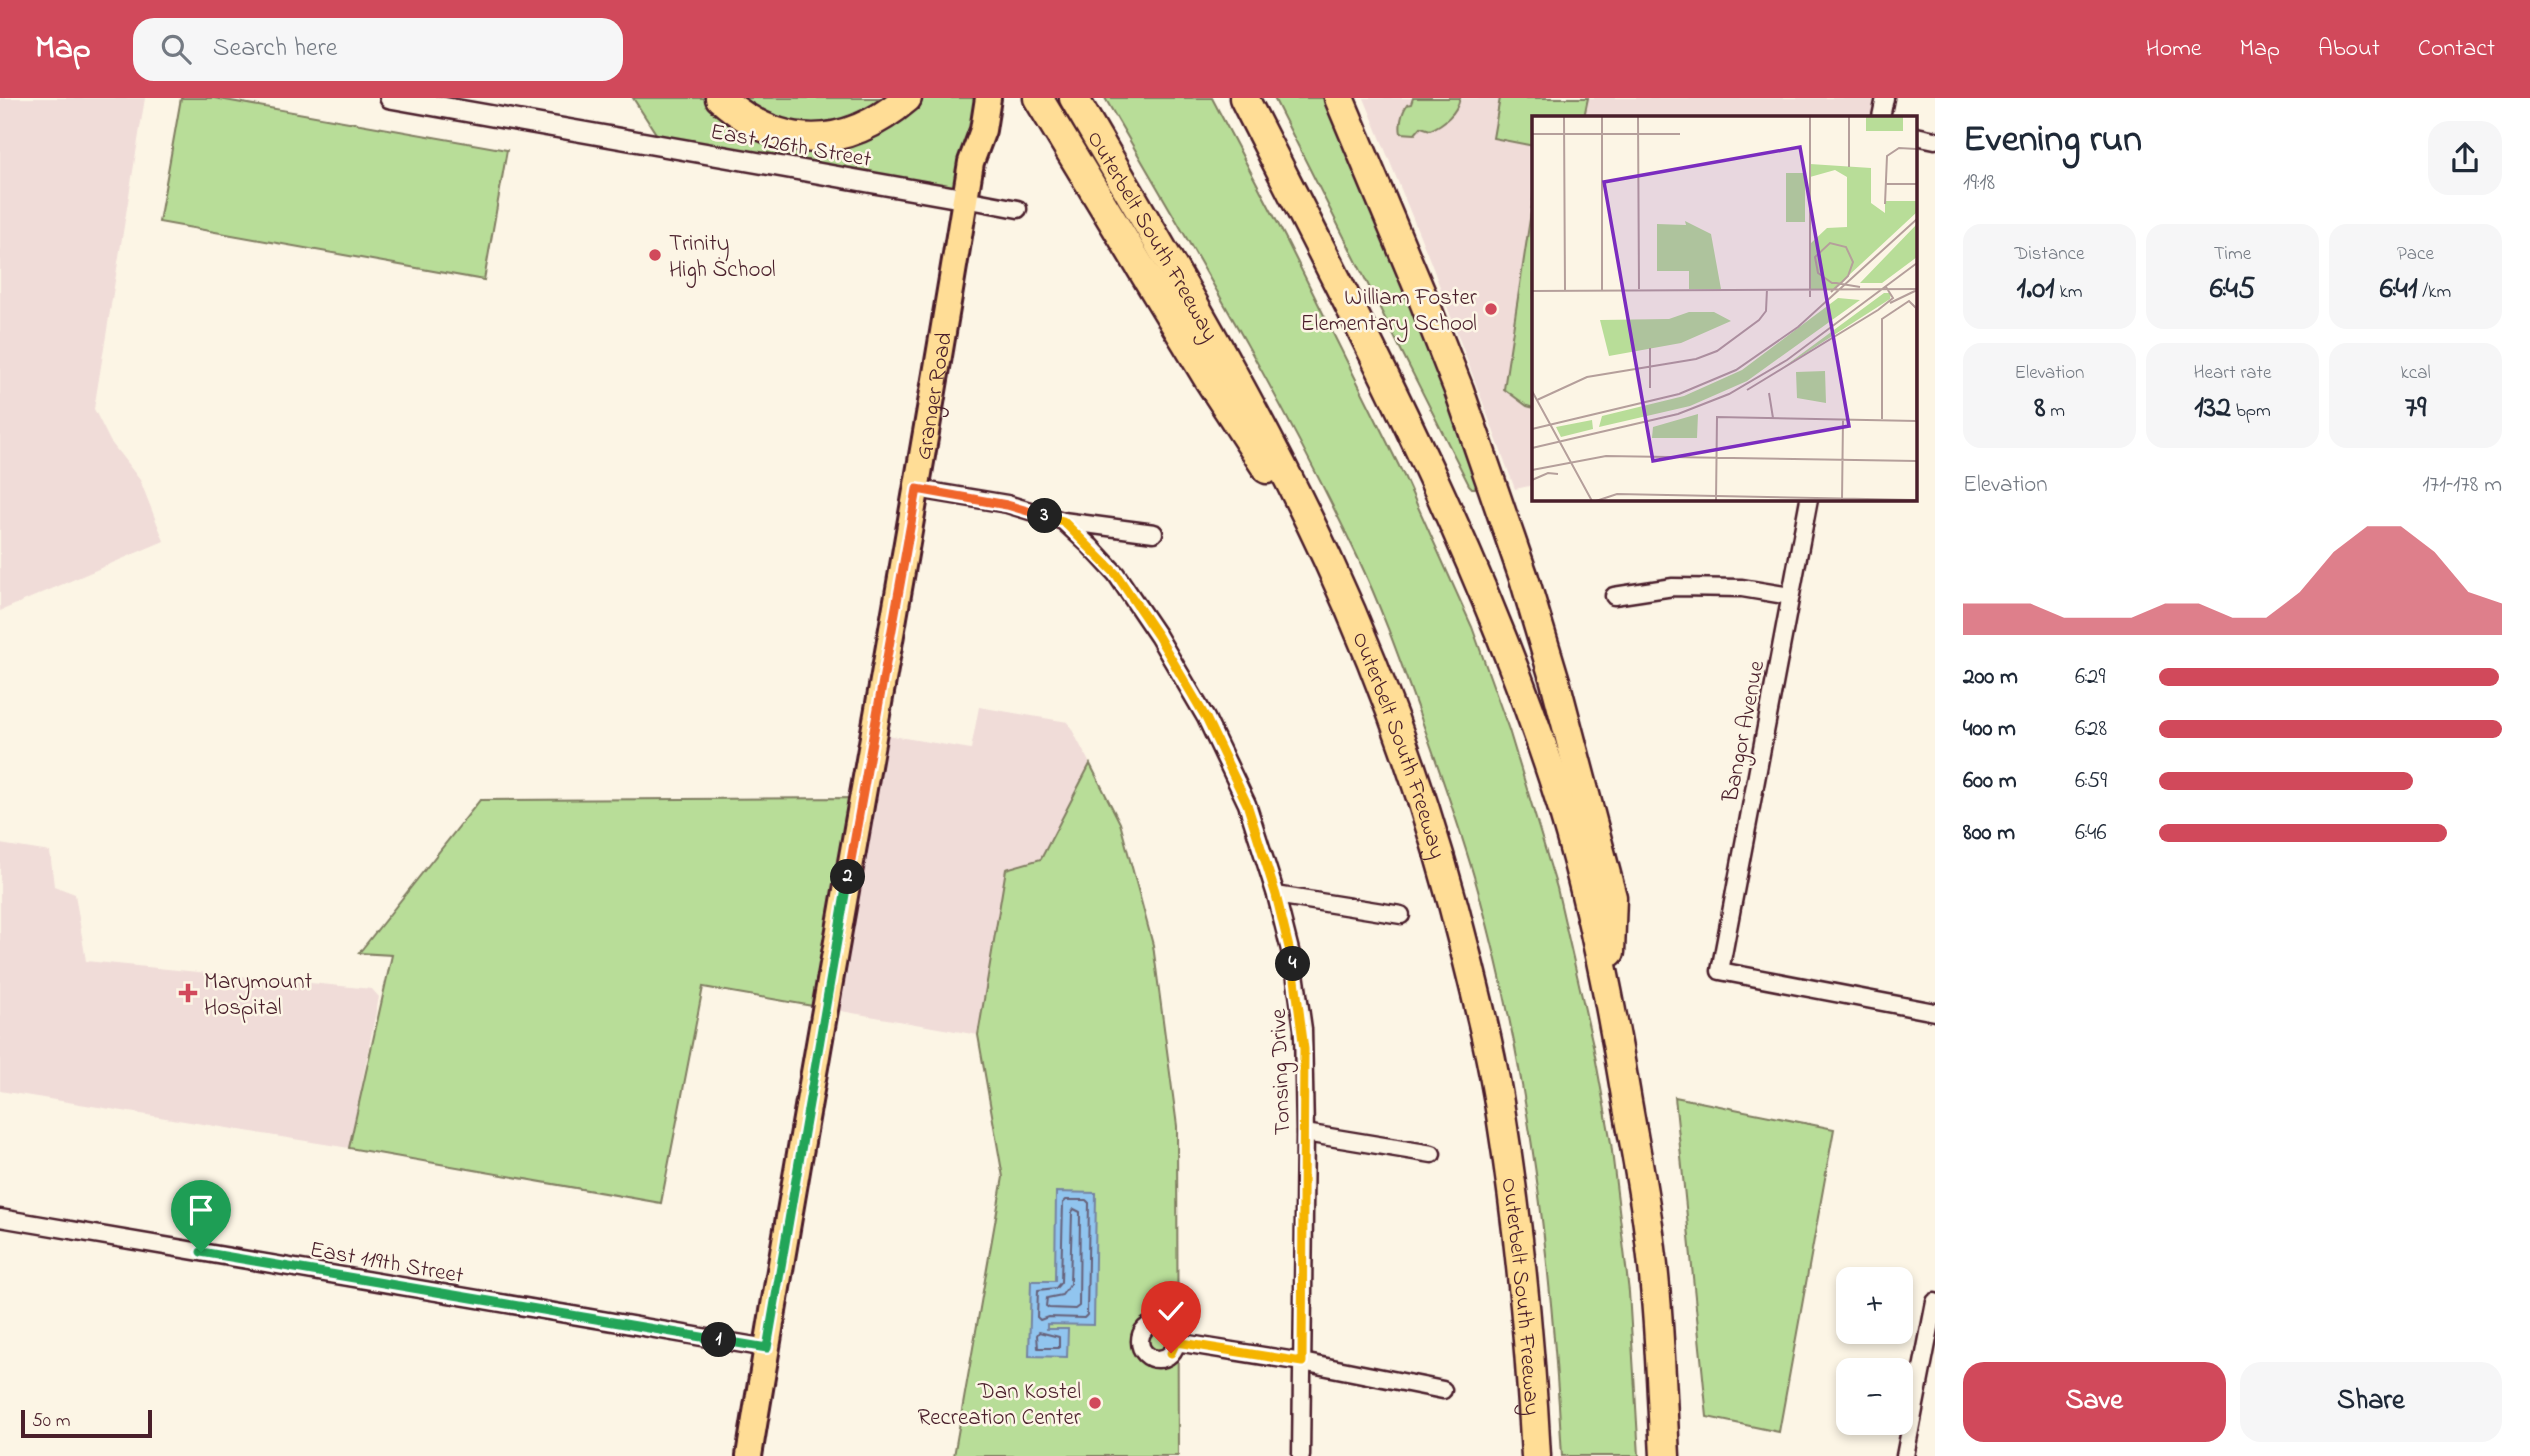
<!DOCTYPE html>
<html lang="en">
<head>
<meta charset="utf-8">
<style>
  :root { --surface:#fff; --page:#f6f6f7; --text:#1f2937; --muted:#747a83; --accent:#d1495b }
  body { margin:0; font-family:"Indie Flower",sans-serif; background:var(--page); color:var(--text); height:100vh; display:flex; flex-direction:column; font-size:26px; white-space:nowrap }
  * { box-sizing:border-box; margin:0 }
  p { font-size:23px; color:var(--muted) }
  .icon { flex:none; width:38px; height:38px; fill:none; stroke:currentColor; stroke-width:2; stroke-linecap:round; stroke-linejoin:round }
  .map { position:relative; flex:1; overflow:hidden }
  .panel { display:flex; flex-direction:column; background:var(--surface); width:595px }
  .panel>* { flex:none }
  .tools { position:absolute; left:1836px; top:1169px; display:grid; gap:14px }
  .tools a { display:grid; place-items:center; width:77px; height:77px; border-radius:14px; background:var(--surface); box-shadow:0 4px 10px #0003; font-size:35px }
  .scale { position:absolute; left:21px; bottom:18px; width:131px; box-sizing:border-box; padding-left:7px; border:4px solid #4a1f2b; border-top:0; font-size:19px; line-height:24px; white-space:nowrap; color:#4a1f2b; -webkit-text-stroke:5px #fcf5e5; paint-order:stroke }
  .pin { position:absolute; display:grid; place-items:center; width:60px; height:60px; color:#fff; margin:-72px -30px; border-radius:50% 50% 50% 0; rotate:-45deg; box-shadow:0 0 7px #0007 }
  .pin .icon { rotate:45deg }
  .km { position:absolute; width:35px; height:35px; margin:-18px; border-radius:50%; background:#222; color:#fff; font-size:19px; line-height:35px; text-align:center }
  .round { display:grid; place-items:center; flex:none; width:74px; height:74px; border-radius:21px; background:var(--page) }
  .headline { display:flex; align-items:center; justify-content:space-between; height:119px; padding:0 28px }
  h1 { font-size:38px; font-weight:700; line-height:52px }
  .metrics { display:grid; grid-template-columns:repeat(3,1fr); gap:10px; height:119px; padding:7px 28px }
  .metrics div { display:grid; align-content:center; border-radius:18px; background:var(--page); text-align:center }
  .metrics b { font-size:30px; font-weight:700 }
  .metrics small { font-size:19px; font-weight:400 }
  .metrics p { font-size:19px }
  .chart { height:196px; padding:14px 28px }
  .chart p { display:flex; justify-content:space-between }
  .chart svg { width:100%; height:126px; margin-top:7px; fill:var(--accent); opacity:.7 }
  .action { display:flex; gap:14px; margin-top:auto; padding:14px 28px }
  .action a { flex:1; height:80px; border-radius:21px; background:var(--accent); color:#fff; font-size:28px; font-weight:700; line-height:80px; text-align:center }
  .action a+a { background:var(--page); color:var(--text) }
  ul { padding:0 28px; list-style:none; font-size:23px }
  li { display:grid; grid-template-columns:112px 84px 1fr; align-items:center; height:52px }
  li i { height:18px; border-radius:9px; background:var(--accent) }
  header { display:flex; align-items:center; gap:42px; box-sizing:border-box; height:98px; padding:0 35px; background:var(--accent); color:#fff }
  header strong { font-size:33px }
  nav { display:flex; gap:38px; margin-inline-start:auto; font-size:24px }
  .search { width:490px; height:63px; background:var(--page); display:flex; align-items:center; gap:18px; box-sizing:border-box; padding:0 24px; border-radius:21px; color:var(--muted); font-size:26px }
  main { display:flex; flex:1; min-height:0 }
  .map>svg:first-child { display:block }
</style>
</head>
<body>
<header>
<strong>Map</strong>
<div class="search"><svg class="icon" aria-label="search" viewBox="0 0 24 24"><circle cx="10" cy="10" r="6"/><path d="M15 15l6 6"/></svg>Search here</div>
<nav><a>Home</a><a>Map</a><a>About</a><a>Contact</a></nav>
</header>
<main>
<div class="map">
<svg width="1935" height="1358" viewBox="0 0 1935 1358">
  <rect width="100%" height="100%" fill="#fcf5e5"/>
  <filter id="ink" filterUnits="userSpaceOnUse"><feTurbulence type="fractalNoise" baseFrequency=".0143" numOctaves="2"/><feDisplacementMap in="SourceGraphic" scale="14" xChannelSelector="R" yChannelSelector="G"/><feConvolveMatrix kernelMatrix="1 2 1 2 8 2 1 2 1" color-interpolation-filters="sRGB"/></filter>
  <g filter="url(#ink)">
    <g fill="#f0dcd8">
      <path d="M 0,0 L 145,0 L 94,311 L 110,343 L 140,382 L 164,443 L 0,513 Z"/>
      <path d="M 1364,0 L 1885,0 L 1881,19 L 1534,19 L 1534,387 L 1515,391 L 1431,165 Z"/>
      <path d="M 979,609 L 1068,624 L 1090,666 L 1041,761 L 1006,771 L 978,937 L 824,910 L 874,635 L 971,651 Z"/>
      <path d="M 0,746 L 50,754 L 54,788 L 75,796 L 86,863 L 372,891 L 379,899 L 349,1050 L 0,993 Z"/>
    </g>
    <g fill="#b8dd98" stroke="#817e62" stroke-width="2">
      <path d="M 181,0 L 214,0 L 507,52 L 484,182 L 159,124 Z"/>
      <path d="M 633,0 L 988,0 L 965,101 L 664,48 Z"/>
      <path d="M 1105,0 L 1212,0 L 1285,139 L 1405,380 L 1472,529 L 1509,632 L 1557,790 L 1593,947 L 1611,1045 L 1629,1194 L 1639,1358 L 1562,1358 C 1552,1169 1530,979 1479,796 C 1463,737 1442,680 1422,623 C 1402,568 1383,513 1358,460 C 1283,302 1193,151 1105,0 Z"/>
      <path d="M 1274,0 L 1328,0 L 1442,276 L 1477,386 L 1475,390 L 1472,390 L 1469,387 Z"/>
      <path d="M 1413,0 L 1460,0 C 1457,15 1444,26 1430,32 L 1421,29 L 1415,36 L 1401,35 C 1399,27 1402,14 1407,7 L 1411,6 Z"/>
      <path d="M 1500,0 L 1588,0 L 1584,19 L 1534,19 L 1534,48 L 1493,40 Z"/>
      <path d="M 1534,95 L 1534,310 L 1527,308 L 1504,291 Z"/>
      <path d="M 1090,666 L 1120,725 L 1153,847 L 1177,1028 L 1178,1358 L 954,1358 L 1003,1079 L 978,937 L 1006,771 L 1041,761 Z"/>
      <path d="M 862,700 L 824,910 L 703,889 L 661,1105 L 349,1050 L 392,857 L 359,855 L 480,702 Z"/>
      <path d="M 1675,999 L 1834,1031 L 1779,1334 L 1707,1319 Z"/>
    </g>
    <path fill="#91c5ef" stroke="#7583a1" stroke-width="2" d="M 1056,1094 L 1096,1095 L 1094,1227 L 1047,1226 L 1047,1231 L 1068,1231 L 1067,1259 L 1029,1258 L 1031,1183 L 1055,1183 Z"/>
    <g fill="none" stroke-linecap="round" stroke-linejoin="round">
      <g stroke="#666179" stroke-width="2">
        <path d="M 1066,1102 L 1086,1102 L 1089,1105 L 1087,1217 L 1084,1220 L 1048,1219 L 1040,1222 L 1037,1219 L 1038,1192 L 1056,1190 L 1061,1184 L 1063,1105 Z"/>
        <path d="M 1074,1111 L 1080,1114 L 1079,1208 L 1075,1211 L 1049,1210 L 1046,1208 L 1047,1200 L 1062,1197 L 1070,1186 L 1072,1114 Z"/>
        <path d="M 1039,1234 L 1059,1239 L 1059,1250 L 1038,1250 L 1037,1237 Z"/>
      </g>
      <defs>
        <g id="minor">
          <path d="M 1881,19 L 1885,0"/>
          <path d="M 1916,38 L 1935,42"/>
          <path d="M 965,101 L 1018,111"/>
          <path d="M 917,391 L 1007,406 L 1063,423 L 1090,448 L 1116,476 L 1158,538 L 1206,620 L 1247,706 L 1276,797 L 1294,868 L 1303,931 L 1305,1035 L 1301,1358"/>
          <path d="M 1809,401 L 1720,873 L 1935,914"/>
          <path d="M 1063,423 L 1154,435"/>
          <path d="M 1614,498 L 1673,489 L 1742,490 L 1790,498"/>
          <path d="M 1276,797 L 1401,817"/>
          <path d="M 1305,1035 L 1432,1056"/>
          <path d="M 0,1120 L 767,1250"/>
          <circle cx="1158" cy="1243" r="18"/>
          <path d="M 1176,1244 L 1302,1264 L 1443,1292"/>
          <path d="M 1905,1358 L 1935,1204"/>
        </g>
        <path id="tertiary" d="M 390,0 L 965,101"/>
        <g id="primary">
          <path id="s1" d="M 749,1358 C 819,926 902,496 971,64 L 983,32 L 988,0"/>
        </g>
        <g id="motorway">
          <path d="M 720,0 C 781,54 846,52 907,0"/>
          <path d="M 1038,0 L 1209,282 L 1267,371"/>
          <path id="s2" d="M 1074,0 C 1162,151 1253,301 1327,460 C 1387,589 1433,723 1467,860 C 1480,912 1493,964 1501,1017 C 1519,1130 1530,1244 1536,1358"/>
          <path d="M 1244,0 C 1357,223 1476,444 1554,683 C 1587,784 1608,888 1625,992 C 1633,1040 1643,1087 1649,1135 C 1659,1208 1661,1284 1665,1358"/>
          <path d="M 1339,0 L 1422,198 L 1459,292 L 1524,480 L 1555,583 L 1612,799 L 1610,854"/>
        </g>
      </defs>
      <use href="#minor" stroke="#4a1f2b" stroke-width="21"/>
      <use href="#tertiary" stroke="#4a1f2b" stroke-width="24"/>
      <use href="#primary" stroke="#4a1f2b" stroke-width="30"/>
      <use href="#motorway" stroke="#4a1f2b" stroke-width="33"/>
      <use href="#minor" stroke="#fcf5e5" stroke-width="16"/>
      <use href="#tertiary" stroke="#fcf5e5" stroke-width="19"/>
      <use href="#primary" stroke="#ffdd96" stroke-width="24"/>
      <use href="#motorway" stroke="#ffdd96" stroke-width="28"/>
    </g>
  </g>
  <g fill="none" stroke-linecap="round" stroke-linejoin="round" filter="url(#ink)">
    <defs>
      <path id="split-1" d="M 201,1154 L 719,1242"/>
      <path id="split-2" d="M 719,1242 L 767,1250 L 848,779"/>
      <path id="split-3" d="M 848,779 L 917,391 L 1007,407 L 1045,418"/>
      <path id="split-4" d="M 1045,418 L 1063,423 L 1116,476 L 1158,538 L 1206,620 L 1247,706 L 1276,797 L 1293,866"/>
      <path id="split-5" d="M 1171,1255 L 1176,1244 L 1302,1264 L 1304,951 L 1293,866"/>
    </defs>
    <use href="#split-1" stroke="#fff" stroke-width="14"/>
    <use href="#split-2" stroke="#fff" stroke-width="14"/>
    <use href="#split-3" stroke="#fff" stroke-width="14"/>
    <use href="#split-4" stroke="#fff" stroke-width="14"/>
    <use href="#split-5" stroke="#fff" stroke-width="14"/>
    <use href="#split-1" stroke="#22a559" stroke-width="9"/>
    <use href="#split-2" stroke="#22a559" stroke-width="9"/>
    <use href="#split-3" stroke="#f0652b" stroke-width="9"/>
    <use href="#split-4" stroke="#f5b400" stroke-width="9"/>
    <use href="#split-5" stroke="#f5b400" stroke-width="9"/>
  </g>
  <g fill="#d1495b" stroke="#fcf5e5" stroke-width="2.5">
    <circle cx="655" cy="157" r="7"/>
    <circle cx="1491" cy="211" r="7"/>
    <path d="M184.5 884.5h7v7h7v7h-7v7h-7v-7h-7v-7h7z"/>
    <circle cx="1095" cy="1305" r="7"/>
  </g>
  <g text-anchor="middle" stroke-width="5" stroke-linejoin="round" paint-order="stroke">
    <g font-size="23" fill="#4a1f2b" stroke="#fcf5e5">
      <text transform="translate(791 46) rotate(10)" y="8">East 126th Street</text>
      <text dy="8" stroke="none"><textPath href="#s2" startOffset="159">Outerbelt South Freeway</textPath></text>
      <text dy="8" stroke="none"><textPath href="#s1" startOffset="1076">Granger Road</textPath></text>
      <text transform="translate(1742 633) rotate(-79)" y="8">Bangor Avenue</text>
      <text dy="8" stroke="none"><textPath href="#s2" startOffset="726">Outerbelt South Freeway</textPath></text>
      <text transform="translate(1279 974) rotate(-92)" y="8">Tonsing Drive</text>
      <text transform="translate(387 1163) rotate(10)" y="8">East 119th Street</text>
      <text dy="8" stroke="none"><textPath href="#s2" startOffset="1293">Outerbelt South Freeway</textPath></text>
    </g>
    <g font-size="23" fill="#4a1f2b" stroke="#fcf5e5" text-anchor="start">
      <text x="669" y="152">Trinity<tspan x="669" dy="26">High School</tspan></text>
      <text x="1477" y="206" text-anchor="end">William Foster<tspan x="1477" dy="26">Elementary School</tspan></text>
      <text x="204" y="890">Marymount<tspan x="204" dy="26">Hospital</tspan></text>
      <text x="1081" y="1300" text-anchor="end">Dan Kostel<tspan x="1081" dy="26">Recreation Center</tspan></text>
    </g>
  </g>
  <g transform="translate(1532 18)">
    <rect width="385" height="385" fill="#fcf5e5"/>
    <path d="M 334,0 L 371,0 L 371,15 L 334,15 ZM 278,48 L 339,52 L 339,87 L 353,97 L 353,85 L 385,85 L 385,96 L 301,174 L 278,173 L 278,128 L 295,112 L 315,111 L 315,61 L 303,54 L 278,61 ZM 254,57 L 273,57 L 273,106 L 254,106 ZM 153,105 L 179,118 L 189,173 L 157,173 L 157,155 L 125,155 L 125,108 L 154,109 ZM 385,108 L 385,141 L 350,167 L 328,167 ZM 352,177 L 359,177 L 358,183 L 249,253 ZM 306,182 L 328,184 L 215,265 L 158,290 L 67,311 L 70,300 L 152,280 L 210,254 ZM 157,196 L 182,196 L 199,205 L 149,227 L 77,240 L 68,204 L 137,203 ZM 293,255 L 294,287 L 265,282 L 264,256 ZM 166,298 L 165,322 L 120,322 L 121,311 ZM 60,304 L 61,313 L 29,321 L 24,311 Z" fill="#b8dd98"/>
    <path fill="none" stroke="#b59f9b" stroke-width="2" d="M 32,0 L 33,174M 70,0 L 70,174M 106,0 L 107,173M 278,0 L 278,181M 0,18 L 148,18M 317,51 L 317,0M 353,68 L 385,68M 353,88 L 355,40 L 367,32 L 385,33M 0,175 L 385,173M 299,176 L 301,174 L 310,166 L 316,160 L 321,146 L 314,131 L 298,127 L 283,141 L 286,157 L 300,167 L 304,167 L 328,171M 358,187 L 385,174M 118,272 L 118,232M 215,274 L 346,194 L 361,182 L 354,171M 0,275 L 60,385M 237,277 L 241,302M 5,284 L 55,261 L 164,243 L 185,235 L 227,204 L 234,195 L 235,173M 350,303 L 350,203 L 377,185 L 384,192 L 384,305M 0,313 L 147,278 L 204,254 L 266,211 L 385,103M 0,332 L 146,298 L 197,278 L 255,244 L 385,147M 0,354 L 74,340 L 385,345M 0,364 L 16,357 L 26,358M 64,385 L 85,378 L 385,384M 184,385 L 185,301 L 385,305M 310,385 L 311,303"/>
    <path fill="#7b2cbf" fill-opacity="0.15" stroke="#7b2cbf" stroke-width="3.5" d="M 268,31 L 317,310 L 121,345 L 72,66 Z"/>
    <rect width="385" height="385" fill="none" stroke="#4a1f2b" stroke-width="3.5"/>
  </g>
</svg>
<div class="tools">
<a>+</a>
<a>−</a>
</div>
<div class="scale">50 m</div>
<div class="pin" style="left:201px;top:1154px;background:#1e9e55"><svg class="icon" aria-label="arrive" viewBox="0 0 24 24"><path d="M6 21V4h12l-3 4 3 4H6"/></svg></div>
<div class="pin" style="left:1171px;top:1255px;background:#d93025"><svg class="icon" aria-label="check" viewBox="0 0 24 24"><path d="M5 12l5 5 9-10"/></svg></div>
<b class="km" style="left:719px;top:1242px">1</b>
<b class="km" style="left:848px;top:779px">2</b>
<b class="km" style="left:1045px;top:418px">3</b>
<b class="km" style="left:1293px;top:866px">4</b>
</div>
<section class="panel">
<div class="headline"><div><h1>Evening run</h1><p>19:18</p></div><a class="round"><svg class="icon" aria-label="share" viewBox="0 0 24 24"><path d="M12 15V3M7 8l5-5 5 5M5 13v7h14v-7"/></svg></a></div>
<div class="metrics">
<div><p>Distance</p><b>1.01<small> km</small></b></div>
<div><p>Time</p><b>6:45</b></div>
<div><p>Pace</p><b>6:41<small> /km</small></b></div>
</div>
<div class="metrics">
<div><p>Elevation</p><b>8<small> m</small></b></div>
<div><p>Heart rate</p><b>132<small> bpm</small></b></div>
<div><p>kcal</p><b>79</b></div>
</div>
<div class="chart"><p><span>Elevation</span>171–178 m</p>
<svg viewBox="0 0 160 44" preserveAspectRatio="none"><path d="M0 44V33L10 33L20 33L30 38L40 38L50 38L60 33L70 33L80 38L90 38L100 29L110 15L120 6L130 6L140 15L150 29L160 33V44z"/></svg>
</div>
<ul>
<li><b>200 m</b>6:29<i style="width:99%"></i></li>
<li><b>400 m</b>6:28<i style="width:100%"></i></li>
<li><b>600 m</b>6:59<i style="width:74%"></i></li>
<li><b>800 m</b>6:46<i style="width:84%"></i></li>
</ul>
<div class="action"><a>Save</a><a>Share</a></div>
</section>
</main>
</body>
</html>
